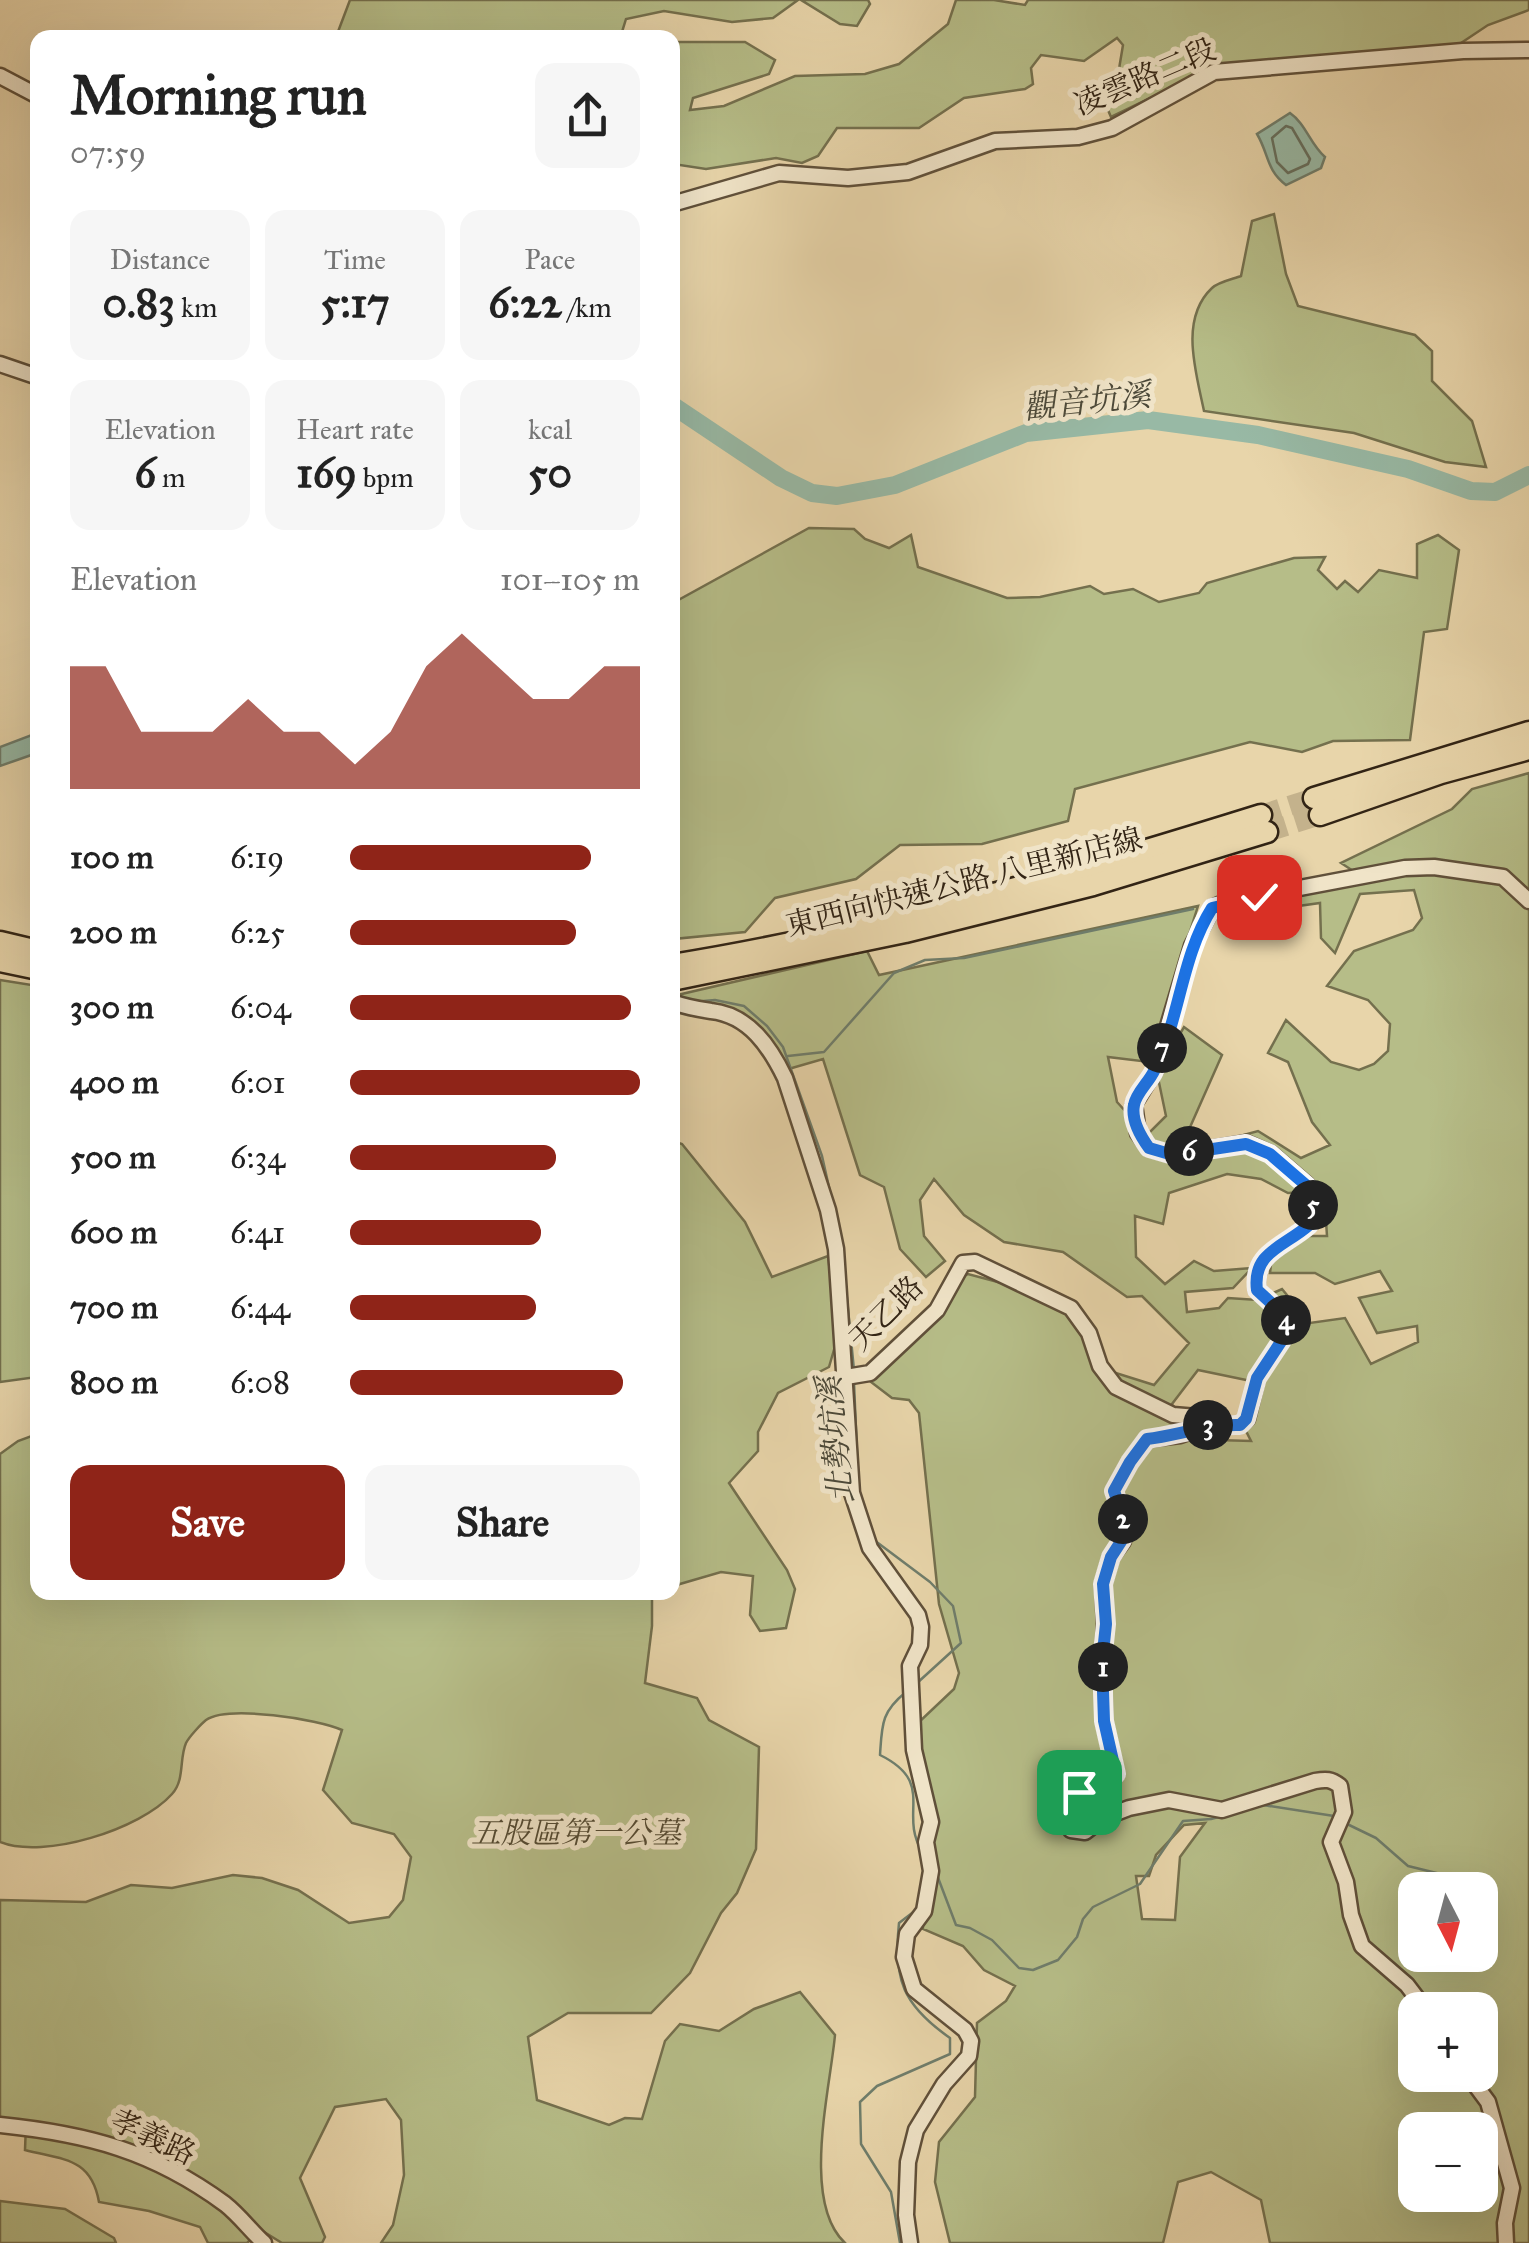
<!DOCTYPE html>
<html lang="en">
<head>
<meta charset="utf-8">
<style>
  :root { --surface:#fff; --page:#f6f6f6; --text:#222; --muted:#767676; --accent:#8f2418 }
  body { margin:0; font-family:"IM FELL Great Primer","Noto Serif TC",serif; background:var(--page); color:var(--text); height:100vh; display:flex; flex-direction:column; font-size:38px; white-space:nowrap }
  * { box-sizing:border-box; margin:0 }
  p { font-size:32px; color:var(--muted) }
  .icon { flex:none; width:55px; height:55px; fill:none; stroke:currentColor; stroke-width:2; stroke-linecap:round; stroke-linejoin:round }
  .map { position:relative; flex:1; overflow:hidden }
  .side { position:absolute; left:30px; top:30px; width:650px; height:1570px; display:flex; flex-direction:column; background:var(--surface); border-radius:20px; box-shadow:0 10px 40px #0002 }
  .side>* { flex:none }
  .needle { width:65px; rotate:174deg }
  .controls { position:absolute; left:1398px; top:1872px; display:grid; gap:20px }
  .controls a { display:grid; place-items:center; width:100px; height:100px; border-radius:20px; background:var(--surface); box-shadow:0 10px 40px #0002; font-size:50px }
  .pin { position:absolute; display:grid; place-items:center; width:85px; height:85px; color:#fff; margin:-42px; border-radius:20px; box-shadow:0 5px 15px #0006 }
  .km { position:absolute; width:50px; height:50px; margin:-25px; border-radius:50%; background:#222; color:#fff; font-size:28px; line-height:50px; text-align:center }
  .round { display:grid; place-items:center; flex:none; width:105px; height:105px; border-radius:20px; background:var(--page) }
  .overview { display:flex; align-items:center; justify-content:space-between; height:170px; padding:0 40px }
  h1 { font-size:55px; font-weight:800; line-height:75px }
  .stats { display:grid; grid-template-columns:repeat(3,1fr); gap:15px; height:170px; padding:10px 40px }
  .stats div { display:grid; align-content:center; border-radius:20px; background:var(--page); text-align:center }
  .stats b { font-size:42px; font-weight:800 }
  .stats small { font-size:28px; font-weight:400 }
  .stats p { font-size:28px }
  .chart { height:280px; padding:20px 40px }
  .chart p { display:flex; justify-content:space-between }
  .chart svg { width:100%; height:180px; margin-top:10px; fill:var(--accent); opacity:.7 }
  .primary-button { display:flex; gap:20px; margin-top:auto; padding:20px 40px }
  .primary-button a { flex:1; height:115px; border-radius:20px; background:var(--accent); color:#fff; font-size:40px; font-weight:800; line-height:115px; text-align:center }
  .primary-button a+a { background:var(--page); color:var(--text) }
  ul { padding:0 40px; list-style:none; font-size:32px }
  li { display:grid; grid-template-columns:160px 120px 1fr; align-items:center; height:75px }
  li i { height:25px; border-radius:12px; background:var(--accent) }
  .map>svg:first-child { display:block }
</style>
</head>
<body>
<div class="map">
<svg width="1529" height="2243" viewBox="0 0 1529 2243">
  <rect width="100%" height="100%" fill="#e8d5aa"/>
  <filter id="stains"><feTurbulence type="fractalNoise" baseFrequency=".002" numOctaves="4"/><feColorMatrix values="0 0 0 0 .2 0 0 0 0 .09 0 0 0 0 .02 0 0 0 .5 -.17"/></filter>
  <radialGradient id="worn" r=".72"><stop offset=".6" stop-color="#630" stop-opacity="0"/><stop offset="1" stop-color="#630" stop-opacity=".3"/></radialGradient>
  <g fill="#b6bd88" stroke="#74704e" stroke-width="2.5" fill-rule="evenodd">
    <path d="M 350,0 L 798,0 L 773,18 L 732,22 L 664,11 L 626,19 L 622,32 L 635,37 L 336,37 Z"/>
    <path d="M 801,0 L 868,0 L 870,4 L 857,26 L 840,24 Z"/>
    <path d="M 956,0 L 994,0 L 1025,5 L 1028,0 L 1529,0 L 1529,10 L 1488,25 L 1458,45 L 1221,64 L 1111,117 L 1105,103 L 1130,98 L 1135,90 L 1134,81 L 1119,69 L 1123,45 L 1117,38 L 1084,61 L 1041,55 L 1031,68 L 1033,84 L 1025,89 L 964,98 L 919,128 L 837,128 L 818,156 L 802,163 L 776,158 L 706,169 L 673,164 L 673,42 L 745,42 L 775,60 L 769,74 L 693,98 L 690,110 L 724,106 L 795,76 L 865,74 L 899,64 L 948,24 Z"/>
    <path d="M 1274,214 L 1286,274 L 1298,306 L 1415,335 L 1432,351 L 1432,381 L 1472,421 L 1486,467 L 1445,462 L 1354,433 L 1204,411 C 1196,372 1179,319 1212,288 C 1218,282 1233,279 1241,276 L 1252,221 Z"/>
    <path d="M 809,528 L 854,529 L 865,539 L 889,548 L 911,535 L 918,567 L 1007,598 L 1040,597 L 1090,586 L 1104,594 L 1133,589 L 1159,602 L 1199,593 L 1207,583 L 1294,558 L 1325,557 L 1318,570 L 1337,589 L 1345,581 L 1358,592 L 1379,570 L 1417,578 L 1417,544 L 1438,535 L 1459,550 L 1447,629 L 1424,632 L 1410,740 L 1333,741 L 1302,752 L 1250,742 L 1075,789 L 1068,821 L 982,844 L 900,845 L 856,879 L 775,898 L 745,932 L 673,939 L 673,603 Z"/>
    <path d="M 1529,773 L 1529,2243 L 1270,2243 L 1261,2200 L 1211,2172 L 1178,2182 L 1163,2243 L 950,2243 L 935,2182 L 939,2142 L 975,2097 L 977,2023 L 1006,2001 L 1015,1986 L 984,1970 L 963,1946 L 923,1929 L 921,1886 L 931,1823 L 918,1723 L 954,1689 L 959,1673 L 939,1604 L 919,1413 L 909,1400 L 892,1398 L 871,1382 L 884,1360 L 922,1330 L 945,1284 L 968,1274 L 1043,1294 L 1078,1321 L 1103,1369 L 1154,1385 L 1189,1343 L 1142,1296 L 1127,1297 L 1063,1252 L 1004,1242 L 964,1215 L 934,1179 L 920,1200 L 924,1236 L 945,1261 L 926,1277 L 900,1249 L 884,1187 L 860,1175 L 823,1059 L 785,1070 L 747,1021 L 673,996 L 867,951 L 879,975 L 1198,906 L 1149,1062 L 1108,1057 L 1117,1102 L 1147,1135 L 1166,1116 L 1157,1073 L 1184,1027 L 1222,1055 L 1187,1134 L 1214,1143 L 1258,1131 L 1301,1158 L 1330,1145 L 1312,1122 L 1288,1062 L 1268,1053 L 1286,1020 L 1331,1062 L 1359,1070 L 1374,1064 L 1388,1051 L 1390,1024 L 1368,1000 L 1327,986 L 1354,951 L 1413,930 L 1422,918 L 1414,890 L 1360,894 L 1335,953 L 1321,938 L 1320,903 L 1235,915 L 1235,902 L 1367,880 L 1341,863 L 1452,809 L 1472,789 ZM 1227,1174 L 1261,1179 L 1288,1193 L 1324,1191 L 1327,1236 L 1287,1236 L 1273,1246 L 1270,1273 L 1315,1273 L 1335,1284 L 1380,1271 L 1392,1291 L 1359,1298 L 1377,1333 L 1417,1326 L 1418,1342 L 1371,1364 L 1345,1318 L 1310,1323 L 1282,1289 L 1258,1300 L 1228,1298 L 1219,1308 L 1187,1312 L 1185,1292 L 1233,1288 L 1252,1268 L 1214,1271 L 1194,1261 L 1165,1284 L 1136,1257 L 1135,1216 L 1163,1224 L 1169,1193 ZM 1198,1370 L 1251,1381 L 1242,1423 L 1251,1441 L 1215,1440 L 1181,1430 L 1172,1404 ZM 1205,1823 L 1180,1857 L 1175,1920 L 1142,1919 L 1136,1876 L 1149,1876 L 1156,1855 L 1184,1825 ZM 1415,1890 L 1480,1890 L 1480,1955 L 1415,1955 ZM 1415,2010 L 1480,2010 L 1480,2075 L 1415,2075 ZM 1415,2130 L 1480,2130 L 1480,2195 L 1415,2195 Z"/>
    <path d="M 0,980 L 38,986 L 37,1377 L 0,1382 Z"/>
    <path d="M 673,1141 L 682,1144 L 745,1222 L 772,1277 L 828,1256 L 838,1336 L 829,1367 L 778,1393 L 758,1432 L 758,1451 L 729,1483 L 787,1570 L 795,1589 L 786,1628 L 760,1631 L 750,1615 L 753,1576 L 721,1572 L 673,1586 Z"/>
    <path d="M 37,1434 L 38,1592 L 652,1593 L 652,1626 L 645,1683 L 697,1698 L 709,1720 L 759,1747 L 756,1849 L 737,1893 L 721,1913 L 690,1973 L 651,2013 L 568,2013 L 528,2037 L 537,2100 L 609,2125 L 625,2118 L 642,2119 L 665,2041 L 680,2024 L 719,2031 L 754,2009 L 800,1992 L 835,2035 C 830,2090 801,2202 845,2243 L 381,2243 L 393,2225 L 404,2175 L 401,2120 L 386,2099 L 335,2107 L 300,2178 L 325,2237 L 322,2243 L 282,2243 L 261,2230 L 247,2243 L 208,2243 L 200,2227 L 149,2211 L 99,2202 C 91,2157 63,2160 25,2150 L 26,2124 L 0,2121 L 0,1900 L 86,1902 L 131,1885 L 172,1888 L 233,1875 L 262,1878 L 298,1890 L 349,1923 L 389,1917 L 403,1900 L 411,1857 L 394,1834 L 352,1823 L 323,1790 L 342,1730 C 318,1719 228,1705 206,1720 C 201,1724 189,1737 186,1743 C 179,1759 185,1780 172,1794 C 141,1829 44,1860 0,1842 L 0,1454 L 18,1441 Z"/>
    <path d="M 0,2201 L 65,2209 L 114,2238 L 116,2243 L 0,2243 Z"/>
  </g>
  <g fill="#98b9a5" stroke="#6f7d6b" stroke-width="2.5">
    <path d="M 1290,113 C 1306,124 1310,144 1325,157 L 1321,168 L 1286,185 C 1266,170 1269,154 1257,134 Z"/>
    <path d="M 37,733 L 37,753 L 0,766 L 0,747 Z"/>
  </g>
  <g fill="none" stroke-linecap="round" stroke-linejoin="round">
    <path stroke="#656e5d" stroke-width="2.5" d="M 1286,126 L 1292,128 L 1310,159 L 1308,164 L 1288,173 L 1277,162 L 1272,138 Z"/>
    <g stroke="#6f7d6b" stroke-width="2.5">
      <path d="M 692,1002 L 715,1000 L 744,1006 L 767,1026 L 783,1047 L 822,1156 L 842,1245"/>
      <path d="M 788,1056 L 824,1052 L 894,973 L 925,960 L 964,958 L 1193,909"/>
      <path d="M 844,1268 L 854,1370"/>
      <path d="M 854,1383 L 858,1475"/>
      <path d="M 874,1540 L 930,1582 L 953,1606 L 961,1643 L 916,1684"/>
      <path d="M 906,1692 C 881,1712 882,1725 880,1755 C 937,1783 898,1813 922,1851"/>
      <path d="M 1345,1823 L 1376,1838 L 1408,1866 L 1461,1879"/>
      <path d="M 937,1875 L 956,1925 L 970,1928 L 992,1940 L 1019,1968 L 1033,1970 L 1058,1960 L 1077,1937 L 1083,1919 L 1093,1907 L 1140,1884 L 1183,1821 L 1211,1819 L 1263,1805 L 1334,1816"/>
      <path d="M 900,2243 L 891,2192 L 861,2144 L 860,2102 L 877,2086 L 950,2054 L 950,2038 C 903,2005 893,1980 899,1923 L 916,1910"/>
    </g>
    <path stroke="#98b9a5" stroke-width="18" d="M 672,405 L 781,478 L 812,493 L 837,496 L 895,485 L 1026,433 L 1148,420 L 1258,435 L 1408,469 L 1471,491 L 1495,492 L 1529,475"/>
    <g stroke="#c4b28c" stroke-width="20" stroke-dasharray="20 10" stroke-linecap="butt">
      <path d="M 1261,815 L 1314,798"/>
      <path d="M 1267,832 L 1320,815"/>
    </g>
    <defs>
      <g id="minor">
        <path d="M 0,76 L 38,96"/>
        <path d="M 672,204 L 779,173 L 848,178 L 908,172 L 995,141 L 1078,137 L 1112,128 L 1214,72 L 1463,51 L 1529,50"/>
        <path d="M 0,364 L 38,377"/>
        <path d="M 672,1002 C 686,1007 697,1009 711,1011 C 749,1015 770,1047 785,1078 L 828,1210 L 836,1249 L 852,1493 L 870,1548 L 918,1615 L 921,1627 L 920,1645 L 910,1666 L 914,1750 L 931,1822 L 926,1842 L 931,1871 L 924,1911 L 907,1934 L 904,1957 L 914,1989 L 965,2030 L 971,2041 L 969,2056 L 944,2084 L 916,2130 L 908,2162 L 906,2215 L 910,2243"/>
        <path d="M 846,1377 L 870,1373 L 937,1310 L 963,1263 L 975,1262 L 1071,1308 L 1089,1333 L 1100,1366 L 1116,1387 L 1173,1415 L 1197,1417 L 1211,1424 L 1180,1435 L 1147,1439 L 1130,1462 L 1114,1491 L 1123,1517 L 1123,1541 L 1111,1557 L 1103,1584 L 1105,1624 L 1103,1662 L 1104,1721 L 1116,1774 C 1113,1779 1111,1784 1105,1787 C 1097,1791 1087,1788 1079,1792 C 1064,1798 1065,1818 1071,1830 L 1085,1832 L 1103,1818 L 1129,1808 L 1169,1800 L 1222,1810 L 1315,1781 C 1326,1779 1331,1779 1340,1786 L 1344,1812 L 1331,1842 L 1346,1882 L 1351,1915 L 1362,1946 L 1407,1985 L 1426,2010"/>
        <path d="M 1211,1424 L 1239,1425 L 1247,1419 L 1257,1378 L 1290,1328 L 1281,1312 L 1257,1290 C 1253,1252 1284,1247 1309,1225 L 1314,1207 L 1307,1185 L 1271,1154 L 1246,1143 L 1173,1155 L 1149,1148 L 1138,1133 L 1134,1104 L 1155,1070 L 1192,946 L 1212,908 L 1226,902 L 1405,868 L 1434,867 L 1503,877 L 1529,901"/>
        <path d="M 1468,2075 L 1488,2102 L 1512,2188 L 1505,2223 L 1506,2243"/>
        <path d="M 0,2125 C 88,2134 153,2151 225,2204 C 239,2215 251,2231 264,2243"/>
      </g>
      <g id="highway">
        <path d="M 1314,798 L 1529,732"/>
        <path d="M 1320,815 L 1441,773 L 1529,749"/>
        <path d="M 0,942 L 38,951"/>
        <path d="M 0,961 L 38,969"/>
        <path d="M 672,965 C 872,933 1069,875 1261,815"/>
        <path d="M 672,980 L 905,932 L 1093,885 L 1267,832"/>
      </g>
    </defs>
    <use href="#minor" stroke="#60503a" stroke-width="19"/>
    <use href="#highway" stroke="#322415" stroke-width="25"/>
    <use href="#minor" stroke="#f0e4c8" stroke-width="14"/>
    <use href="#highway" stroke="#e8d5aa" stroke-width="20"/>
  </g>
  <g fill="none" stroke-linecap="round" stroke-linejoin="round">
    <defs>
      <path id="route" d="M 1079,1792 L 1105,1787 L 1116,1774 L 1104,1721 L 1102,1662 L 1106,1624 L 1103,1584 L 1111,1557 L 1122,1540 L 1123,1517 L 1114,1491 L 1130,1462 L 1147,1439 C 1179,1435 1207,1424 1240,1425 L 1246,1419 L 1257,1378 L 1290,1328 L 1281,1312 L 1257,1290 C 1252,1252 1284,1247 1309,1225 L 1314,1207 L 1307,1186 L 1270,1154 L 1246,1144 L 1173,1155 L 1149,1148 C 1141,1137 1131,1120 1134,1105 C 1136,1093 1149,1082 1154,1071 C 1180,1019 1181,957 1212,908 L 1259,897"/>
    </defs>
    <use href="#route" stroke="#fff" stroke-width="20"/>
    <use href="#route" stroke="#1a73e8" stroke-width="12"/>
  </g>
  <g text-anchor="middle" stroke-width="10" stroke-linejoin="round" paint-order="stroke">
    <g font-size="30" fill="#322415" stroke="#f0e4c8">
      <text transform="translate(1145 77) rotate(-23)" y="10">凌雲路二段</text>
      <text transform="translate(964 882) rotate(-14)" y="10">東西向快速公路 八里新店線</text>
      <text transform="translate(886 1313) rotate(-45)" y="10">天乙路</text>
      <text transform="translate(153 2137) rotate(25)" y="10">孝義路</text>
    </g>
    <g font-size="30" font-style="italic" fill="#534a32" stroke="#f0e4c8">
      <text x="576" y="1843">五股區第一公墓</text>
    </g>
    <g font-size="32" font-style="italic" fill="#4c4939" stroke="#f0e4c8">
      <text transform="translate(1087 401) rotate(-6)" y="11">觀音坑溪</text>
      <text transform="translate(835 1440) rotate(-96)" y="11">北勢坑溪</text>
    </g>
  </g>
  <rect width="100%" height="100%" filter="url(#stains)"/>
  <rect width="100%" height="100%" fill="url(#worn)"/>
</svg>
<div class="controls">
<a><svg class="needle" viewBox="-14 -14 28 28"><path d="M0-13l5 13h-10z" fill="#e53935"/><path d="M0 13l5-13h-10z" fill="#767676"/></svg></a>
<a>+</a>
<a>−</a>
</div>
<div class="pin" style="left:1079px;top:1792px;background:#1e9e55"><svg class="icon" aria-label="arrive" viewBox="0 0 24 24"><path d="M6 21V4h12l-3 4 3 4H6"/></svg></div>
<div class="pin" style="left:1259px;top:897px;background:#d93025"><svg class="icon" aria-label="check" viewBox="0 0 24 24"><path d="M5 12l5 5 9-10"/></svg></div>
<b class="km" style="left:1103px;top:1667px">1</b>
<b class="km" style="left:1123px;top:1519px">2</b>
<b class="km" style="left:1208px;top:1425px">3</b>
<b class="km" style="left:1286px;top:1320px">4</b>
<b class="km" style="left:1313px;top:1205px">5</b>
<b class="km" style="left:1189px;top:1151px">6</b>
<b class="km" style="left:1162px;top:1048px">7</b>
<section class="side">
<div class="overview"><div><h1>Morning run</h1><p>07:59</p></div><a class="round"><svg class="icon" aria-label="share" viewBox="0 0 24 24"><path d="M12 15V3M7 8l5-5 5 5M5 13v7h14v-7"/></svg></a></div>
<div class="stats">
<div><p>Distance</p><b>0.83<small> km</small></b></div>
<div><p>Time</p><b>5:17</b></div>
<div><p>Pace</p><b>6:22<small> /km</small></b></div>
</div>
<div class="stats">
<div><p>Elevation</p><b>6<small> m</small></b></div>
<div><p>Heart rate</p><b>169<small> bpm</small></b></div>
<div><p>kcal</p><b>50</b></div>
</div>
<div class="chart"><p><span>Elevation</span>101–105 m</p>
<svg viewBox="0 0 160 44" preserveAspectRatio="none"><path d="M0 44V14L10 14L20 30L30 30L40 30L50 22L60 30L70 30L80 38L90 30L100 14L110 6L120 14L130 22L140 22L150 14L160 14V44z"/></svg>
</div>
<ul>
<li><b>100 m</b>6:19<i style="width:83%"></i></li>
<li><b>200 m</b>6:25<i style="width:78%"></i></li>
<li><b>300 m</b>6:04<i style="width:97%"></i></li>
<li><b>400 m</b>6:01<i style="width:100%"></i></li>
<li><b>500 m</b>6:34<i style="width:71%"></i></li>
<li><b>600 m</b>6:41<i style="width:66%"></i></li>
<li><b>700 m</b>6:44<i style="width:64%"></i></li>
<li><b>800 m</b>6:08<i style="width:94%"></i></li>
</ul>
<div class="primary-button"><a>Save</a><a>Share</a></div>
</section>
</div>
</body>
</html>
